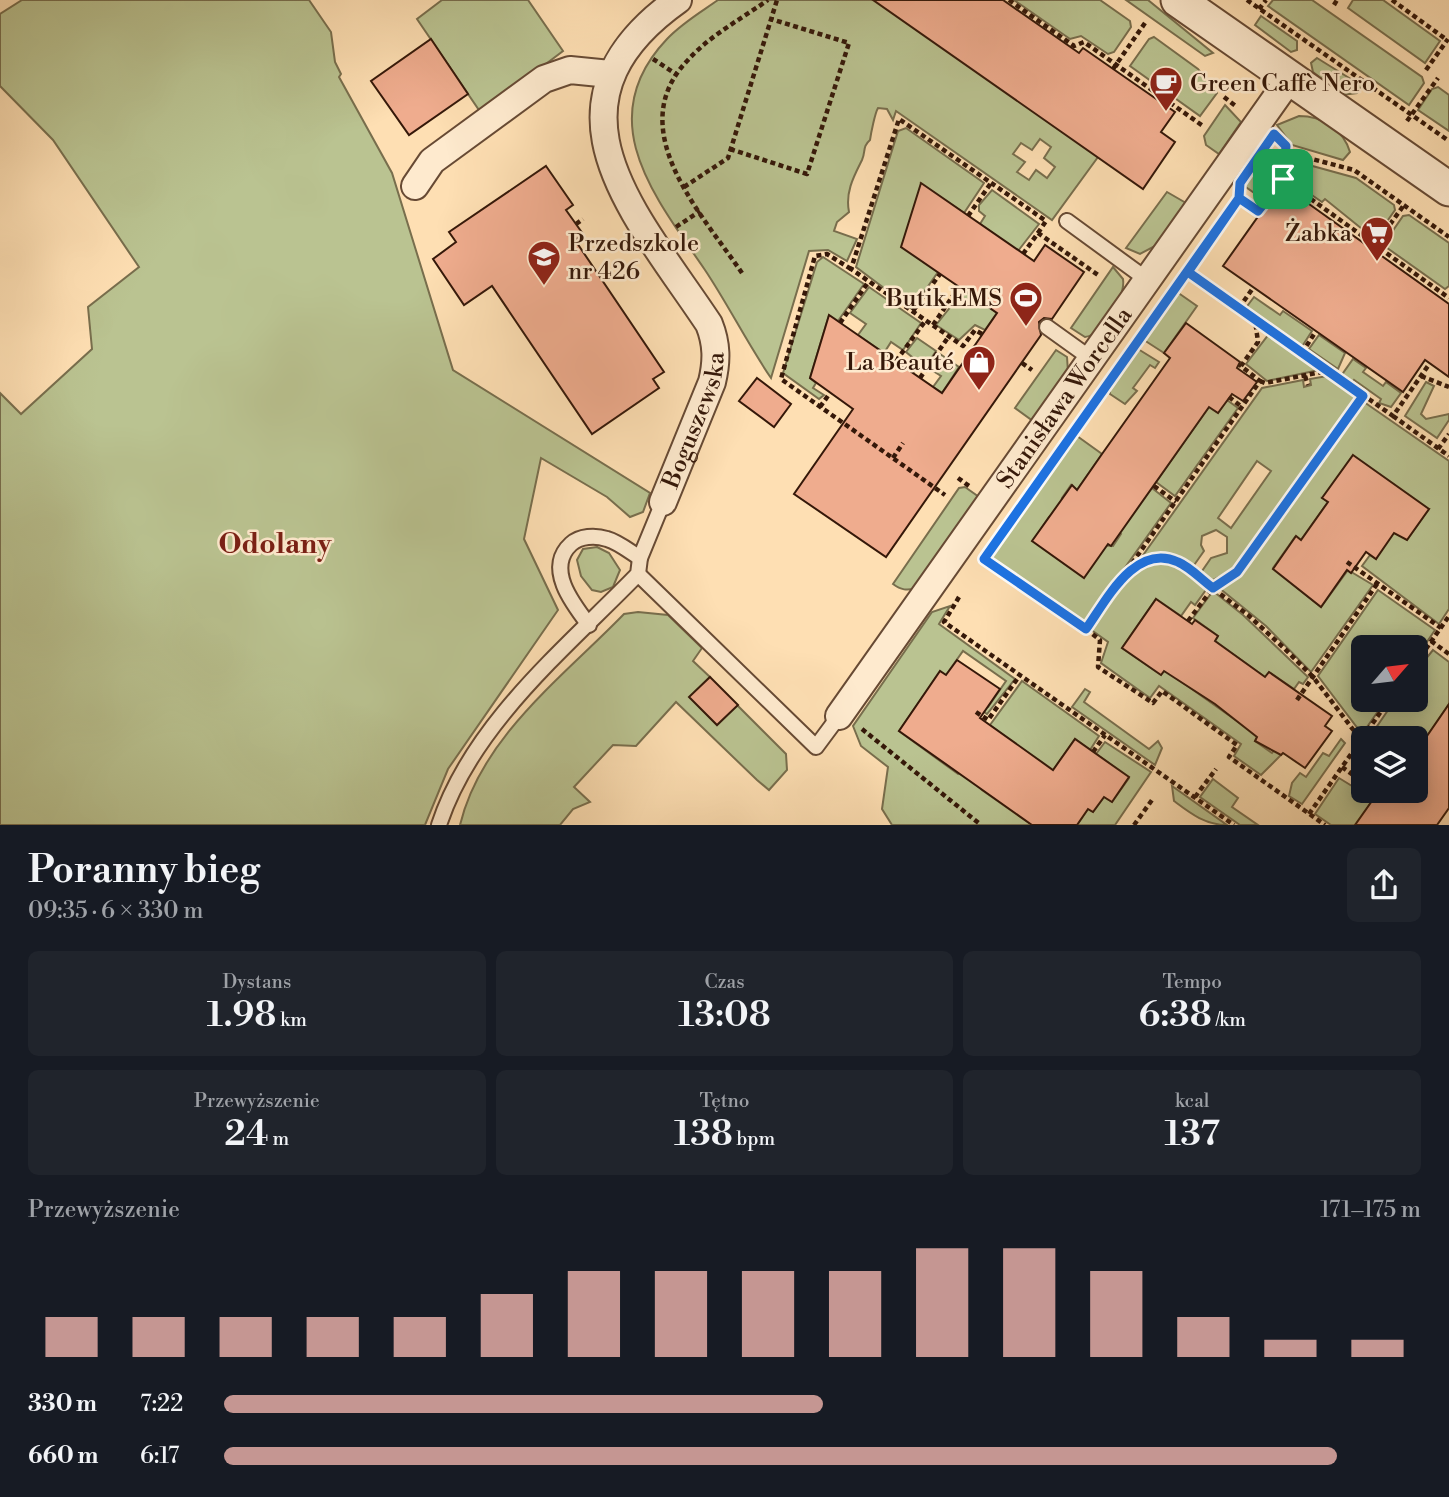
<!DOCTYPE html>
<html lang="pl">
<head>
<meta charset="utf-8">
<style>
  :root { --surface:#171b24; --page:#20242c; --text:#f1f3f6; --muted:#9ea1a6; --accent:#c59692 }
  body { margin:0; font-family:"Libre Bodoni",serif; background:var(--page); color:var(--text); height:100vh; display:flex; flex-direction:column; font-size:26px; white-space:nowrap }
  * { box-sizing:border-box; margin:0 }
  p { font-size:23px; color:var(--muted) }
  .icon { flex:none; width:38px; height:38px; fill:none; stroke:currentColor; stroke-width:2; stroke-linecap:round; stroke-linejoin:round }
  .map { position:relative; height:825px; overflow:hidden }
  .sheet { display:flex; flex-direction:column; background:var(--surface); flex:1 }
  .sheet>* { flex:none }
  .needle { width:46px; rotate:62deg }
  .buttons { position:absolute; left:1351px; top:635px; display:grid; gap:14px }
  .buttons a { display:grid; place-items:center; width:77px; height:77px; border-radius:10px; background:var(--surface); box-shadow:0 4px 18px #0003; font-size:35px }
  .pin { position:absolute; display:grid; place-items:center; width:60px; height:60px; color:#fff; margin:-30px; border-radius:14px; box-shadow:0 4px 10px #0006 }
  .round { display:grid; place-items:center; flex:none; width:74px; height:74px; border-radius:10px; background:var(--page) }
  .overview { display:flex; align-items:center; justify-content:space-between; height:119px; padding:0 28px }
  h1 { font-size:38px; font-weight:600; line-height:52px }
  .metrics { display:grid; grid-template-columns:repeat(3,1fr); gap:10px; height:119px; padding:7px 28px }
  .metrics div { display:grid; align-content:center; border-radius:10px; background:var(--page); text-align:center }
  .metrics b { font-size:35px; font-weight:600 }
  .metrics small { font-size:19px; font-weight:400 }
  .metrics p { font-size:19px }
  .chart { height:196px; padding:14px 28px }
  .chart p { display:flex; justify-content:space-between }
  .chart svg { width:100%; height:126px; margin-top:7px; stroke:var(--accent); stroke-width:6 }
  ul { padding:0 28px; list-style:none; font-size:23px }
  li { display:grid; grid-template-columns:112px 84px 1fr; align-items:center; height:52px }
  li i { height:18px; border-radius:9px; background:var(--accent) }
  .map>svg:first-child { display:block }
</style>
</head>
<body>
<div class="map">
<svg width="1449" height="825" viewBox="0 0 1449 825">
  <rect width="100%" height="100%" fill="#fedfb3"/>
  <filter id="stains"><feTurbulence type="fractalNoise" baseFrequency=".00286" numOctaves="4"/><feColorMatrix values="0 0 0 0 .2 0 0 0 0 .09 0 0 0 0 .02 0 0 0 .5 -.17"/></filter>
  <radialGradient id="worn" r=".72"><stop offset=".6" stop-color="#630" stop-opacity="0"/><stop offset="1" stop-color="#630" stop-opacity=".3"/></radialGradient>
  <g fill="#bac391" stroke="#786e4d" stroke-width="2" fill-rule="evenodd">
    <path d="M 22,0 L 309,0 L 331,32 L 335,62 L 341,74 L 339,77 L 392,173 L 453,370 L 650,493 L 643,512 L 630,517 L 607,497 L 541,458 L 524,539 L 558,610 L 448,769 L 425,825 L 0,825 L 0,393 L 21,414 L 92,349 L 88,307 L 139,267 L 53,140 L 0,86 L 0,14 Z"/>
    <path d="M 442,0 L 528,0 L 563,51 L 481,113 L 417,19 Z"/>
    <path d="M 718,0 L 889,0 L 1098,157 L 1052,220 L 896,111 L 893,120 L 887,109 L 878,108 C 875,113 871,133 870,140 C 862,147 866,151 862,160 C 854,176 845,192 849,212 L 837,222 L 834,231 L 857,239 L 847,261 L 828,250 L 809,251 L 771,378 C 747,343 729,306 705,270 C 656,198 590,120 667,39 C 682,23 701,12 718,0 ZM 1040,139 L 1051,147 L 1044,158 L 1055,167 L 1047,178 L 1036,170 L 1029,180 L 1017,172 L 1025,162 L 1013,154 L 1021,143 L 1032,150 Z"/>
    <path d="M 1014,0 L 1100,0 L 1130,21 L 1131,27 L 1114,52 L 1108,54 L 1081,36 L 1070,39 Z"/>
    <path d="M 1126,0 L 1148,0 L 1213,53 L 1205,56 Z"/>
    <path d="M 1273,0 L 1312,0 L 1422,77 L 1424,83 L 1409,105 L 1268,6 Z"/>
    <path d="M 1353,0 L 1383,0 L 1440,41 L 1425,63 L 1348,8 Z"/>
    <path d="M 1261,16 L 1297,41 L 1297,50 L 1291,52 L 1255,25 Z"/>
    <path d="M 1154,37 L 1198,69 L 1217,93 L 1200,116 L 1130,66 L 1149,39 Z"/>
    <path d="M 1317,58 L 1362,86 L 1357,93 L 1342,95 L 1313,72 L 1311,63 Z"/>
    <path d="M 1438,87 L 1449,95 L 1449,131 L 1418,110 L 1432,89 Z"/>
    <path d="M 1225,105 L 1241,122 L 1219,154 L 1206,145 L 1204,136 Z"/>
    <path d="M 1299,116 C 1322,116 1343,129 1350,152 L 1343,160 L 1292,145 L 1277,125 Z"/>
    <path d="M 906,128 L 984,183 L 964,213 L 921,184 L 938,272 L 912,309 L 856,267 L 898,131 Z"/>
    <path d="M 1273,151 L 1278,155 L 1281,174 L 1278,171 L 1260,197 L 1243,185 L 1266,153 Z"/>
    <path d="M 1287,159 L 1356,178 L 1394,205 L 1395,210 L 1376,237 L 1372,237 L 1325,199 L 1322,202 L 1287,178 Z"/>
    <path d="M 992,190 L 1039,224 L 1018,251 L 980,224 L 985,216 L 979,211 L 979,205 Z"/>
    <path d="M 1167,192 L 1186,203 L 1157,245 L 1140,254 L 1126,248 Z"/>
    <path d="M 1409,215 L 1449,243 L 1449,286 L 1445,289 L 1383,245 L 1403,216 Z"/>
    <path d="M 823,257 L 864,284 L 838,321 L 829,315 L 810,378 L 816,383 L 813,388 L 824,395 L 819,399 L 783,373 L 817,262 Z"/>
    <path d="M 1113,267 L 1123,279 C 1126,297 1103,335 1085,337 L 1071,328 Z"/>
    <path d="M 869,287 L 921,323 L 903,350 L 891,342 L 884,353 L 858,335 L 866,324 L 850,313 Z"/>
    <path d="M 964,290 L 997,313 L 985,330 L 975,325 L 959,340 L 936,325 Z"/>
    <path d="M 1177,292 L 1197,306 L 1164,353 L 1144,340 Z"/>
    <path d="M 1254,297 L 1280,315 L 1283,311 L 1312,331 L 1301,348 L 1245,309 Z"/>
    <path d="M 1269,334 L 1319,370 L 1267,381 L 1246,364 Z"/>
    <path d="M 1319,335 L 1345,353 L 1338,369 L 1309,349 Z"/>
    <path d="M 917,338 L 936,351 L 926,366 L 920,362 L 913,373 L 905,368 L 912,357 L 906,352 Z"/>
    <path d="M 1138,349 L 1159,362 L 1155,368 L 1150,365 L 1133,388 L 1137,391 L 1125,404 L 1110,394 L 1110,389 Z"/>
    <path d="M 1056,350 L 1067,357 L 1068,372 L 1033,421 L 1015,408 Z"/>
    <path d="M 940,354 L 959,367 L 942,393 L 933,387 L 941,376 L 930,369 Z"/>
    <path d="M 1353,359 L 1366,368 L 1363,372 L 1383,386 L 1386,382 L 1401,393 L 1391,407 L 1379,403 L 1381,399 L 1354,380 L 1352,383 L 1341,376 Z"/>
    <path d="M 1327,376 L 1356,398 L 1234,570 L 1211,581 L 1200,574 L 1211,558 L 1227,553 L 1227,537 L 1216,530 L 1202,536 L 1201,545 L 1204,551 L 1192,568 L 1173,556 L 1141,558 L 1262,388 L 1303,380 L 1304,387 L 1311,385 L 1310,379 ZM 1257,461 L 1271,471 L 1231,528 L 1218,518 Z"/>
    <path d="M 1426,382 L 1434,386 L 1421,414 L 1426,419 L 1449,414 L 1449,420 L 1437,438 L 1405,416 Z"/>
    <path d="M 1227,400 L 1238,408 L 1175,496 L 1156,482 L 1209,407 L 1218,413 Z"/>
    <path d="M 1364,402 L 1449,461 L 1449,609 L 1439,624 L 1362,566 L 1370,555 L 1376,559 L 1389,528 L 1407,540 L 1429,509 L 1323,498 L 1328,502 L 1301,540 L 1295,537 L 1273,568 L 1321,607 L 1348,570 L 1373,585 L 1311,672 L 1266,626 L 1218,587 L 1245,568 Z"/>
    <path d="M 1077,436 L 1102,454 L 1077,490 L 1071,485 L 1062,498 L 1068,503 L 1049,517 L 1033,541 L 1113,546 L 1121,534 L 1115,529 L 1152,488 L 1171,503 L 1084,625 L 990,560 Z"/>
    <path d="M 965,487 L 979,497 L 916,588 C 907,591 901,590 893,584 L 959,488 Z"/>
    <path d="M 597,547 L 609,553 L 620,570 L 613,587 L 601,592 L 592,590 L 581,576 L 577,560 L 583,549 Z"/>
    <path d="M 1160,562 L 1174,564 L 1208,587 L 1195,605 L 1191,602 L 1181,616 L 1156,599 L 1122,648 L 1161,675 L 1165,670 L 1258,736 L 1255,741 L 1272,753 L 1276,748 L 1281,755 L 1261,775 L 1234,756 L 1241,744 L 1159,686 L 1150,698 L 1101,663 L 1108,642 L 1090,629 L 1127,576 L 1135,570 Z"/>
    <path d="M 1378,590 L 1435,630 L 1416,658 L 1416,648 L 1363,648 L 1363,700 L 1386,700 L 1362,734 L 1318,676 Z"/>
    <path d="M 1213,591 L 1243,615 L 1308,677 L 1303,684 L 1299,682 L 1294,689 L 1269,672 L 1265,677 L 1215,641 L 1218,636 L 1193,618 Z"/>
    <path d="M 950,606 L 939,624 L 1015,679 L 987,714 L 979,708 L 988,707 L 1006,681 L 963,651 L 946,675 L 940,672 L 899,731 L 958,774 L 962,769 L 982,790 L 1032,825 L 892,825 L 882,809 L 888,767 L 861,746 L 853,726 L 932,612 Z"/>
    <path d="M 638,612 L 668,615 L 702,648 L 693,661 L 710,677 L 690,697 L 717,725 L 737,705 L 786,754 L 787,770 L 769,790 L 757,780 L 676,702 L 636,746 L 613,745 L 574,787 L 590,802 L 573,809 L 560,825 L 460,825 C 481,737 564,676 624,614 Z"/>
    <path d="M 1433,650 L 1449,662 L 1449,704 L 1416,752 L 1416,738 L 1369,738 L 1395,700 L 1416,700 L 1416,671 Z"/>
    <path d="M 1022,681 L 1099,736 L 1090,750 L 1075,739 L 1052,772 L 990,725 Z"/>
    <path d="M 1085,689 L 1090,692 L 1084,702 L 1149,749 L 1158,741 L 1162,748 L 1155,765 L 1072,707 Z"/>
    <path d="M 1341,739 L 1345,743 L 1302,804 L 1289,796 L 1292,783 L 1300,773 L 1306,777 L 1323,753 L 1329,756 Z"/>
    <path d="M 1105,742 L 1151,772 L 1115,825 L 1077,825 L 1088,809 L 1093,812 L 1104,797 L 1112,802 L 1129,778 L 1096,754 Z"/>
    <path d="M 1339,778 L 1373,799 L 1357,825 L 1331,825 L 1315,814 Z"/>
    <path d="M 1213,779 L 1238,798 L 1232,807 L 1258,825 L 1240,825 L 1200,797 Z"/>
    <path d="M 1172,786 L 1227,825 C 1205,825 1190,813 1174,801 Z"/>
  </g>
  <g fill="#efac8e" stroke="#351809" stroke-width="2">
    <path d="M 873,0 L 1003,0 L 1079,53 L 1083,48 L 1175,112 L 1161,132 L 1175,142 L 1143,189 Z"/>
    <path d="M 431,39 L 468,94 L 409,135 L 371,81 Z"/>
    <path d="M 546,166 L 573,205 L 566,210 L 583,234 L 575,240 L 664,372 L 653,379 L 659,388 L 592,434 L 492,286 L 464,305 L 433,259 L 456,242 L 449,232 Z"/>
    <path d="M 921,183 L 1034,261 L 1045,245 L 1084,272 L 1052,319 L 1044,318 L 1039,322 L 1041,335 L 886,557 L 794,494 L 853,409 L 810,378 L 829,315 L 942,393 L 997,313 L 901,247 Z"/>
    <path d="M 1281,184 L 1449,304 L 1449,377 L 1425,360 L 1403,392 L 1223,266 Z"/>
    <path d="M 1186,323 L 1240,362 L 1237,368 L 1257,382 L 1243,401 L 1232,394 L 1218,413 L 1209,407 L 1111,546 L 1108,544 L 1084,578 L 1032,541 L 1072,485 L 1077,490 L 1102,454 L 1170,358 L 1164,353 Z"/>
    <path d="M 757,378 L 791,404 L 774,427 L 739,401 Z"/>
    <path d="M 1353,455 L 1429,509 L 1407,540 L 1394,533 L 1376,559 L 1366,552 L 1351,573 L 1347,570 L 1321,607 L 1273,569 L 1296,536 L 1301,540 L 1328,502 L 1322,498 Z"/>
    <path d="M 1156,599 L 1192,624 L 1195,620 L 1218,636 L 1215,641 L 1265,677 L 1269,672 L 1332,716 L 1325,726 L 1332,731 L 1305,768 L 1283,753 L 1281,755 L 1255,741 L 1257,737 L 1215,704 L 1164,671 L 1161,675 L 1122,648 Z"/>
    <path d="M 957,660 L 1000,689 L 980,718 L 1053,770 L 1075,739 L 1129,777 L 1112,802 L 1104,797 L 1093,812 L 1088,809 L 1077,825 L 1032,825 L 899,731 L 940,671 L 946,675 Z"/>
    <path d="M 710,677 L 738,705 L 717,725 L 689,697 Z"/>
    <path d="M 1449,704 L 1449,808 L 1437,825 L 1355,825 L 1379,791 L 1416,791 L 1416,752 Z"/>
  </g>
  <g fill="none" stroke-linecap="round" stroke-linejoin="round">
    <defs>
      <g id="service">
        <path d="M 1067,221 L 1149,281"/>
        <path d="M 1047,327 L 1093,360"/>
        <path d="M 638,574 L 816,747 L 839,716"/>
        <path d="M 589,625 C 572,603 545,568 571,544 C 580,536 595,535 607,539 C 618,542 629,551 640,558"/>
        <path d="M 439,825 C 472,724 566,648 638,574 L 640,558 L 663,502"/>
      </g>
      <g id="minor">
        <path d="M 415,186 L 432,161 L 544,79 L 570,70 L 610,74"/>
        <path id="s1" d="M 663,502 L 712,382 C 717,361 717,344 709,324 C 636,214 530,105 678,0"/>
        <path id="s2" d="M 839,716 L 1290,78"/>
      </g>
      <path id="tertiary" d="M 1178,0 L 1449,189"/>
    </defs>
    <use href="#service" stroke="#674a34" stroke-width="18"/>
    <use href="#minor" stroke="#674a34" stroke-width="30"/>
    <use href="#tertiary" stroke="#674a34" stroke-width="37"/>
    <g stroke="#351809" stroke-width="4.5" stroke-dasharray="5 3.5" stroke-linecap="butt">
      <path d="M 1009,0 L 1074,46 L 1084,42 L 1203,126"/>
      <path d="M 1247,0 L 1449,141"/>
      <path d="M 1392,0 L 1447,40"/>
      <path d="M 1334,5 L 1337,0"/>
      <path d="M 1259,9 L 1266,0"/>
      <path d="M 653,59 L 676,74"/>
      <path d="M 1113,69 L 1145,23"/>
      <path d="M 1426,70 L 1448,39"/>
      <path d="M 1224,97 L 1237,107"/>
      <path d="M 1407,121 L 1438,78"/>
      <path d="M 1279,139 L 1293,154 L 1354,170 L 1449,237"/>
      <path d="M 730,149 L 807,174 L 849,43 L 771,19"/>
      <path d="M 1283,179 L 1449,298"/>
      <path d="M 684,187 L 728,158 L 777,0"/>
      <path d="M 1239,198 L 1258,211 L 1283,179 L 1286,146"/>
      <path d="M 968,216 L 991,183"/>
      <path d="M 576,224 L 583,219"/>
      <path d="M 676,227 L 700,211"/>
      <path d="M 1375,245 L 1404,205"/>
      <path d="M 1023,254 L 1038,233 L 1098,275"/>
      <path d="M 851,269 L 827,254 L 815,256 L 781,379 L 945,495"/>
      <path d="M 1188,272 L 1393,416 L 1430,363"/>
      <path d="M 742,273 C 702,214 622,130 687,61 C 709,36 741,19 768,0"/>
      <path d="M 1239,308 L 1253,288"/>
      <path d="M 913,311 L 940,274"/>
      <path d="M 840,323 L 869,281"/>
      <path d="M 933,325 L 959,287"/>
      <path d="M 982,334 L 975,330 L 963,346 L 851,269 L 899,119 L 1046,221 L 1038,233"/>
      <path d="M 1302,353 L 1316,331"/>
      <path d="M 896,361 L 926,320"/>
      <path d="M 1022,363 L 1032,370"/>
      <path d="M 1305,376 L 1308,385"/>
      <path d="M 1421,376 L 1449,387"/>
      <path d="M 920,378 L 949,336"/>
      <path d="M 1260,381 L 1265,383 L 1327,371"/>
      <path d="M 1229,397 L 1242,407"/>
      <path d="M 820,407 L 830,393"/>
      <path d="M 1393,416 L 1449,456"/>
      <path d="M 1438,449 L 1449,434"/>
      <path d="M 893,458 L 903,443"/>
      <path d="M 958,478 L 969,486"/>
      <path d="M 1154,486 L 1176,502"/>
      <path d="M 984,559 L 1086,629 L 1260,381 L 1241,366 L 1258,342 L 1255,320"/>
      <path d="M 1347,562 L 1441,628"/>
      <path d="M 1131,568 L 1148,561 L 1177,561 L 1248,615 L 1285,649 L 1313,677 L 1361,740"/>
      <path d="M 959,597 L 944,622 L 1234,825"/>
      <path d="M 1188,621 L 1213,588 L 1245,564 L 1363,396"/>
      <path d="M 1086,629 L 1100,640 L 1098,667 L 1153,703 L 1162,691 L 1237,745 L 1229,757 L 1325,825"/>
      <path d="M 1431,641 L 1449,654"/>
      <path d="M 1416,663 L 1449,616"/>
      <path d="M 1297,700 L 1377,584"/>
      <path d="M 976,712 L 988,720 L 1020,675"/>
      <path d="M 862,729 L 981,825"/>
      <path d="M 1093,752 L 1105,735"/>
      <path d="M 1342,767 L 1363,782"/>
      <path d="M 1375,791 L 1377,793"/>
      <path d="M 1195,797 L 1216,769"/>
      <path d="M 1309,814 L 1389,700"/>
      <path d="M 1134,825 L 1152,800"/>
    </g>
    <use href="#service" stroke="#feeace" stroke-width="14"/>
    <use href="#minor" stroke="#feeace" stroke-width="26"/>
    <use href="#tertiary" stroke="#feeace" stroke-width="33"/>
  </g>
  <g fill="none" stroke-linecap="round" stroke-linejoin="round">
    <defs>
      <path id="route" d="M 1283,179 L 1258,211 L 1239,198 L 984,559 L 1086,629 C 1106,601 1135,542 1178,562 C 1190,567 1202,580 1213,588 L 1237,572 L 1363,396 L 1188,272 L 1239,198 L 1240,183 L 1274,134 L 1286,146 L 1283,179"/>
    </defs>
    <use href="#route" stroke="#fff" stroke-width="14"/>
    <use href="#route" stroke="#1a73e8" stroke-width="9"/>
  </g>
  <defs>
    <symbol id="cafe-pin" viewBox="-11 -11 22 30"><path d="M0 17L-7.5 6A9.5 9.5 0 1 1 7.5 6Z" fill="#8f2418" stroke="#feeace"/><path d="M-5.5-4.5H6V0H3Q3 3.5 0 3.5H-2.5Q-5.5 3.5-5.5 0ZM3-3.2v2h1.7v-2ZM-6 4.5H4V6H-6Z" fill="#fff"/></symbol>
    <symbol id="supermarket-pin" viewBox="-11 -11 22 30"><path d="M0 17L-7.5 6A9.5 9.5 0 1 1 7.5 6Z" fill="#8f2418" stroke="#feeace"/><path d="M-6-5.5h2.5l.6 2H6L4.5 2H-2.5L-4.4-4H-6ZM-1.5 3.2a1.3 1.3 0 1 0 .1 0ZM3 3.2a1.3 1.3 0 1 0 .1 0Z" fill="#fff"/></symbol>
    <symbol id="school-pin" viewBox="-11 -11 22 30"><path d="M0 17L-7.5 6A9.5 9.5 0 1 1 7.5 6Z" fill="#8f2418" stroke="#feeace"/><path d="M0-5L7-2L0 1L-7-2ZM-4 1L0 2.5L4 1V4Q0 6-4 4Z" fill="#fff"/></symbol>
    <symbol id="stadium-pin" viewBox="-11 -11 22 30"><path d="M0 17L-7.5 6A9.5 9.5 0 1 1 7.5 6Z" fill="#8f2418" stroke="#feeace"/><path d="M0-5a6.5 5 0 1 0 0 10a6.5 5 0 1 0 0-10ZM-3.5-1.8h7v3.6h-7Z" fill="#fff"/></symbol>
    <symbol id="shop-pin" viewBox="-11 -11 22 30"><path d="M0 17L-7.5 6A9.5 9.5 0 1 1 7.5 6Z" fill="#8f2418" stroke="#feeace"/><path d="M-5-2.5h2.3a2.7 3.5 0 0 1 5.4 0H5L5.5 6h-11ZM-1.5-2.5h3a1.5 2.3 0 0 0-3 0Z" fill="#fff"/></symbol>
  </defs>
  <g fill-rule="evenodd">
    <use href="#cafe-pin" x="1147" y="64" width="38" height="52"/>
    <use href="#supermarket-pin" x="1358" y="214" width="38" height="52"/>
    <use href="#school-pin" x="525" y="238" width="38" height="52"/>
    <use href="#stadium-pin" x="1007" y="279" width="38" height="52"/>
    <use href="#shop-pin" x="960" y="343" width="38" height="52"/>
  </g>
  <g text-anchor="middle" stroke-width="5" stroke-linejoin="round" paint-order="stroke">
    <g font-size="24" fill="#351809" stroke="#feeace" text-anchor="end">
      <text x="1190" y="91" text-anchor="start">Green Caffè Nero</text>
      <text x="1352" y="241">Żabka</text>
      <text x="568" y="251" text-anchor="start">Przedszkole<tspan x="568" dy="28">nr 426</tspan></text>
      <text x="1002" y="306">Butik EMS</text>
      <text x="954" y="370">La Beauté</text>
    </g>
    <g font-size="24" fill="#351809" stroke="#feeace">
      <text dy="8" stroke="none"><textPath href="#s2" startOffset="390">Stanisława Worcella</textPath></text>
      <text dy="8" stroke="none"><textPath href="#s1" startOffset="88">Boguszewska</textPath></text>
    </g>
    <g font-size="28" font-weight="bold" fill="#7a1f14" stroke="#feeace">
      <text x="275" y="553">Odolany</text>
    </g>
  </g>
  <rect width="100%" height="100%" filter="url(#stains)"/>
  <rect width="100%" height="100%" fill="url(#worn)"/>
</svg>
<div class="buttons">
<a><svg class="needle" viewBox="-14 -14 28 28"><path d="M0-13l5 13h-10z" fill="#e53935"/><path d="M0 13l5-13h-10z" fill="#9ea1a6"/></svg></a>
<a><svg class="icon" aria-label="layers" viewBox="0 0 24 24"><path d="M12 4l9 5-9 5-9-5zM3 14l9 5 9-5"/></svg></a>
</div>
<div class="pin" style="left:1283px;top:179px;background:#1e9e55"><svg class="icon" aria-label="arrive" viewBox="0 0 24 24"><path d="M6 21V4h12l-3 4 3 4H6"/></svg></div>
</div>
<section class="sheet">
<div class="overview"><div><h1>Poranny bieg</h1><p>09:35 · 6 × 330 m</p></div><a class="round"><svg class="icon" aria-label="share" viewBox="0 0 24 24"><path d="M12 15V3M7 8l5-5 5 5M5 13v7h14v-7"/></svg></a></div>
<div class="metrics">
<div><p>Dystans</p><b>1.98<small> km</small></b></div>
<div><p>Czas</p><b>13:08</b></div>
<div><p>Tempo</p><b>6:38<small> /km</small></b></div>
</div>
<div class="metrics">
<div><p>Przewyższenie</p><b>24<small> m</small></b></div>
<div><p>Tętno</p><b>138<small> bpm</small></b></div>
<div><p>kcal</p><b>137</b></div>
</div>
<div class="chart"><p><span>Przewyższenie</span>171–175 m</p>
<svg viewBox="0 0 160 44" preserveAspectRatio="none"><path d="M5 44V30M15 44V30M25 44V30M35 44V30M45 44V30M55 44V22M65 44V14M75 44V14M85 44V14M95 44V14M105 44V6M115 44V6M125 44V14M135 44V30M145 44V38M155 44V38"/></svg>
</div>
<ul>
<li><b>330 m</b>7:22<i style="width:50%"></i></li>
<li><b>660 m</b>6:17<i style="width:93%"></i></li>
</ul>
</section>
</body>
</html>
